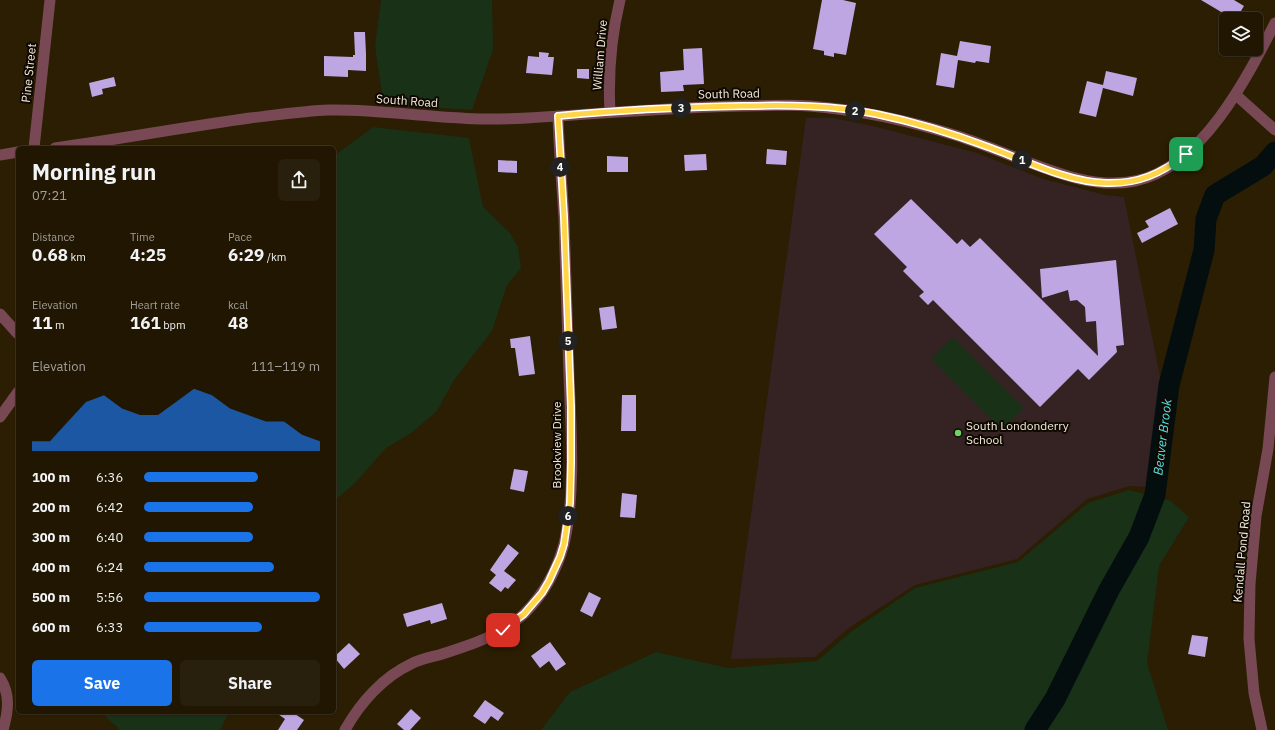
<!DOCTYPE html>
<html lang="en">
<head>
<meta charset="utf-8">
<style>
  :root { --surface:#201602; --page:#281f0c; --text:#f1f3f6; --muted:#a29f99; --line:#3d3524; --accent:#1a73e8 }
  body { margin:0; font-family:"IBM Plex Sans",sans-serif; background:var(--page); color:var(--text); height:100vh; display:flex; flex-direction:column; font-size:15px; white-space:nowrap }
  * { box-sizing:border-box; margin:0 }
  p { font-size:13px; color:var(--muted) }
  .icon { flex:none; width:22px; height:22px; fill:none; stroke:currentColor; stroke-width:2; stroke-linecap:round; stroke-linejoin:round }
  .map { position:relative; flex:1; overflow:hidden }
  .drawer { position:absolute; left:16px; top:146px; width:320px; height:568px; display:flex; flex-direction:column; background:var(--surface); border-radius:6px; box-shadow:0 1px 3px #0004,0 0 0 1px var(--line) }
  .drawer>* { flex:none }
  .buttons { position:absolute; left:1219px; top:12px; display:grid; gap:8px }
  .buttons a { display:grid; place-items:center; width:44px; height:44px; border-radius:6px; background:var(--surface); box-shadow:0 1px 3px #0004,0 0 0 1px var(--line); font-size:20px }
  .pin { position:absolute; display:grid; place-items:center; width:34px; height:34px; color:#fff; margin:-17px; border-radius:8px; box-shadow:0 2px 6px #0006 }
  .km { position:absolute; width:20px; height:20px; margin:-10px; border-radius:50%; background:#222; color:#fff; font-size:11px; line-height:20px; text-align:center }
  .round { display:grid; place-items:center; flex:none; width:42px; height:42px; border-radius:6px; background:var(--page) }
  .summary { display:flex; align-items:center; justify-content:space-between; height:68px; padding:0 16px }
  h1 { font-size:22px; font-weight:800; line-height:30px }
  .stats { display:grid; grid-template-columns:repeat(3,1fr); gap:6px; height:68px; padding:4px 16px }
  .stats div { display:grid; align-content:center }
  .stats b { font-size:17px; font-weight:800 }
  .stats small { font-size:11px; font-weight:400 }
  .stats p { font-size:11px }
  .chart { height:112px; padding:8px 16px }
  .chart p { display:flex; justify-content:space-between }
  .chart svg { width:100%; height:72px; margin-top:4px; fill:var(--accent); opacity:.7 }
  .action { display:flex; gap:8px; margin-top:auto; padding:8px 16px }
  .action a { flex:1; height:46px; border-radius:6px; background:var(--accent); color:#fff; font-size:16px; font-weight:800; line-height:46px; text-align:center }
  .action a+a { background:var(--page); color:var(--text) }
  ul { padding:0 16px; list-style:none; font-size:13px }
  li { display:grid; grid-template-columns:64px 48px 1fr; align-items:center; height:30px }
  li i { height:10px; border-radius:5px; background:var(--accent) }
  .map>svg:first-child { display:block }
</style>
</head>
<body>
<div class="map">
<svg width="1275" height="730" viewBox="0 0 1275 730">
  <rect width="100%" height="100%" fill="#2b1e02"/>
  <path fill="#352223" d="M 806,118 L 833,118 L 873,126 L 977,153 L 1043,179 L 1105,195 L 1124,197 L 1161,381 L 1147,487 L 1129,486 L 1087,499 L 1017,559 L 915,585 L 850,627 L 815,657 L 731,659 Z"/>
  <g fill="#183117">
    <path d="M 381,0 L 492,0 L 493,50 L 472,110 L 393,105 L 383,101 L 375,46 Z"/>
    <path d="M 373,127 L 469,138 L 483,207 L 510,233 L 518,247 L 521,268 L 507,285 L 492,331 L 454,380 L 437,411 L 411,433 L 386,448 L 355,483 L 334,501 L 334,156 Z"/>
    <path d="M 953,337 L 1024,408 L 1002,430 L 931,359 Z"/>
    <path d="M 1129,490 L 1171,501 L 1189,517 L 1159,566 L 1147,663 L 1168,730 L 541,730 L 570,692 L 656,652 L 728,668 L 817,661 L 852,631 L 915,588 L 1018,562 L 1088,503 Z"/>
    <path d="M 101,712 L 229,712 L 220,730 L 120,730 Z"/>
  </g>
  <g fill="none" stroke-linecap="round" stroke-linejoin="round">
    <path stroke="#040e0f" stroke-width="21" d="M 1035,730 L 1055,699 L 1109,590 L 1139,537 L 1155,495 L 1169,385 L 1204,250 L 1206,219 L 1215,195 L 1263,166 L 1275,152"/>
  </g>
  <g fill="#bea6e2">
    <path d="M 822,0 L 843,0 L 856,3 L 846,55 L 834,53 L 834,57 L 824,55 L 824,51 L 813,49 Z"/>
    <path d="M 1201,0 L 1234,0 L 1244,6 L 1236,19 L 1233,19 Z"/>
    <path d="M 354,32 L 365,32 L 366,54 L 366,71 L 348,70 L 348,77 L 324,76 L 324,56 L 353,57 L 353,55 L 355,55 Z"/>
    <path d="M 960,41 L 991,46 L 989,63 L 976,61 L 975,63 L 958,60 L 954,88 L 936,85 L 941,53 L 957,56 Z"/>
    <path d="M 702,48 L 704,84 L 683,85 L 684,91 L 661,92 L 660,72 L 684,70 L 683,49 Z"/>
    <path d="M 539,52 L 549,53 L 548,57 L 554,57 L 552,75 L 526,73 L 528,56 L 539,57 Z"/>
    <path d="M 577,69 L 589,69 L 589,79 L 577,78 Z"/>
    <path d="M 1106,71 L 1137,78 L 1133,96 L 1103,88 L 1096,117 L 1079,113 L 1087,81 L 1103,85 Z"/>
    <path d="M 114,77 L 116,86 L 102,89 L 103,94 L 92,97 L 89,83 Z"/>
    <path d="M 767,149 L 787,151 L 786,165 L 766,164 Z"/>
    <path d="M 706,154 L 707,170 L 685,171 L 684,155 Z"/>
    <path d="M 607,156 L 628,157 L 628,172 L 607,172 Z"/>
    <path d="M 498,160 L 517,161 L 517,173 L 498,172 Z"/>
    <path d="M 911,199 L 957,244 L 962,239 L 970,247 L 980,238 L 1098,356 L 1096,321 L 1086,322 L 1085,307 L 1077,300 L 1070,301 L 1068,290 L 1042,298 L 1040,269 L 1116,260 L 1124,345 L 1116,346 L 1117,352 L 1089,380 L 1078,369 L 1040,407 L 933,300 L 928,305 L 919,296 L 924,292 L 903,271 L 907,267 L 874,234 Z"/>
    <path d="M 1170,208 L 1178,224 L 1142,243 L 1137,233 L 1149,227 L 1145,221 Z"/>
    <path d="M 614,306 L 617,328 L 602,330 L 599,308 Z"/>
    <path d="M 530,336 L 535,374 L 519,376 L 515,348 L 511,348 L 510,339 Z"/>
    <path d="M 622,395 L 636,395 L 636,431 L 621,431 Z"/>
    <path d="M 514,469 L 528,471 L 524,492 L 510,489 Z"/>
    <path d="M 622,493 L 637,495 L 635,518 L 620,517 Z"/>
    <path d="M 508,544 L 519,553 L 504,571 L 516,580 L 508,589 L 505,587 L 501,592 L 489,583 L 496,575 L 490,570 Z"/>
    <path d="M 589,592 L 601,598 L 592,617 L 580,611 Z"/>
    <path d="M 442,603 L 447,619 L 431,624 L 430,620 L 407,627 L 403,614 Z"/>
    <path d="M 1192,635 L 1208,637 L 1205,657 L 1188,654 Z"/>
    <path d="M 550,642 L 566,664 L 556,671 L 549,661 L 540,668 L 531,656 Z"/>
    <path d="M 349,643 L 360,654 L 344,669 L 334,657 Z"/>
    <path d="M 485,700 L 504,713 L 498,721 L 491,716 L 485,724 L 473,716 Z"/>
    <path d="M 411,709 L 421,718 L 410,730 L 404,730 L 397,724 Z"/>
    <path d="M 275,712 L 292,712 L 304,720 L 297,730 L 278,730 L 285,719 Z"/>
  </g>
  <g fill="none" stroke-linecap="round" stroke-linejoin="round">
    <g stroke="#784854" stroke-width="11">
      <path d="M 610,112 C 608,74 611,37 620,0"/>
      <path d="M 34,148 L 50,0"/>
      <path d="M 0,314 L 18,334"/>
      <path d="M 0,417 L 18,392"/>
      <path d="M 0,678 C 11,695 8,712 3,730"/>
      <path d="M 345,730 C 360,703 383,677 411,664 C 420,659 430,657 439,655 C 470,645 500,636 524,614 C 543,595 557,570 564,544 C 576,493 571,430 569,376 C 567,324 566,271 564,219 C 562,185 559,151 558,116"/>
    </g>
    <g stroke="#784854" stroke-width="11">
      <path d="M 1236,95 L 1275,130"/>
      <path d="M 55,148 C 120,139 185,127 250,118 C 277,115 303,111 329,110 C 373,109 417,116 461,118 C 482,120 505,119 527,118 C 599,114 671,107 744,106 C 766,106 788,104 810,106 C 860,110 910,121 958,136 C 979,143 999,151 1020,159 C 1057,173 1095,189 1135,181 C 1201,168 1247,78 1275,23"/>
      <path d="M 0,155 L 18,152"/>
      <path d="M 1262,730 L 1254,693 L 1249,639 L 1250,584 L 1256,516 L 1268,449 L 1275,377"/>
    </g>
  </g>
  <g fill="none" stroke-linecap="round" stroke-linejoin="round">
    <defs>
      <path id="route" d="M 503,630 L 524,614 L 542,593 L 549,581 L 560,557 L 564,544 L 570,503 L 571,462 L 571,407 L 564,217 L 558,116 C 619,110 681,107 743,106 C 787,105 832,105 876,114 C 915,122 954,134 991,148 C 1026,161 1068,182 1106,183 C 1138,184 1161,174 1186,154"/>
    </defs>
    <use href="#route" stroke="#fff" stroke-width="8"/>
    <use href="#route" stroke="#ffd54a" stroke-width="5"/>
  </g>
  <circle fill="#6dd361" stroke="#0f0902" stroke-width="1.5" cx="958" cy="433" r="4"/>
  <g text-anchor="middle" stroke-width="4" stroke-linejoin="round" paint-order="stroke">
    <g font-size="12" fill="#f3eada" stroke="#0f0902">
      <text transform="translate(600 55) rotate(-85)" y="4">William Drive</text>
      <text transform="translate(29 73) rotate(-84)" y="4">Pine Street</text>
      <text transform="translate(729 94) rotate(-1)" y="4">South Road</text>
      <text transform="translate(407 101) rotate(4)" y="4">South Road</text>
      <text transform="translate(557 445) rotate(-90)" y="4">Brookview Drive</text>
      <text transform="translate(1242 552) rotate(-85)" y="4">Kendall Pond Road</text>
    </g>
    <g font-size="12" fill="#f3eada" stroke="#0f0902" text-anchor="start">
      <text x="966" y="430">South Londonderry<tspan x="966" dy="14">School</tspan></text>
    </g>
    <g font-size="13" font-style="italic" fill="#55e1e4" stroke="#0f0902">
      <text transform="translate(1162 437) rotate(-83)" y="5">Beaver Brook</text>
    </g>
  </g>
</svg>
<div class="buttons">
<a><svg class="icon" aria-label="layers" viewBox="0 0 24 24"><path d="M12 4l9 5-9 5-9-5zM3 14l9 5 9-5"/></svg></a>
</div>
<div class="pin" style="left:1186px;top:154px;background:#1e9e55"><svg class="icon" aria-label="arrive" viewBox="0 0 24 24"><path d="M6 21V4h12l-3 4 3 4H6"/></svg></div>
<div class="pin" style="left:503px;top:630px;background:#d93025"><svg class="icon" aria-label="check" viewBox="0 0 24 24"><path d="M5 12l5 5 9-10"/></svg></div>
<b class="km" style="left:1022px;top:160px">1</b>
<b class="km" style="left:855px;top:111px">2</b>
<b class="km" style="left:681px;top:108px">3</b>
<b class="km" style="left:560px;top:167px">4</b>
<b class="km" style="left:568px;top:341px">5</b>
<b class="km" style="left:568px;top:516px">6</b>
<section class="drawer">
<div class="summary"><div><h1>Morning run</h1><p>07:21</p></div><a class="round"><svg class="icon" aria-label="share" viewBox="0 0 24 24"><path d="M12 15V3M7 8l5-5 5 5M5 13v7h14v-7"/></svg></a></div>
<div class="stats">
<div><p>Distance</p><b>0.68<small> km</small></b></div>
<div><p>Time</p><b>4:25</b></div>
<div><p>Pace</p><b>6:29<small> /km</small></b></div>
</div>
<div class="stats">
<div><p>Elevation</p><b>11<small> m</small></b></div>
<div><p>Heart rate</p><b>161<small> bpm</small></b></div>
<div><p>kcal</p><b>48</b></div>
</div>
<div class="chart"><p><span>Elevation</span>111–119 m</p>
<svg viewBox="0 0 160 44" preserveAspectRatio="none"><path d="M0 44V38L10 38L20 26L30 14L40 10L50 18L60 22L70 22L80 14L90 6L100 10L110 18L120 22L130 26L140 26L150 34L160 38V44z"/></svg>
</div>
<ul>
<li><b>100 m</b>6:36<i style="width:65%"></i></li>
<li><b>200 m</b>6:42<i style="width:62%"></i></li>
<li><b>300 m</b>6:40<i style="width:62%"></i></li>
<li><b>400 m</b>6:24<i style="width:74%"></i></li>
<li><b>500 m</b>5:56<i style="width:100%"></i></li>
<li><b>600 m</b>6:33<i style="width:67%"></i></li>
</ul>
<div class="action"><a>Save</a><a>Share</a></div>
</section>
</div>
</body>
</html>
